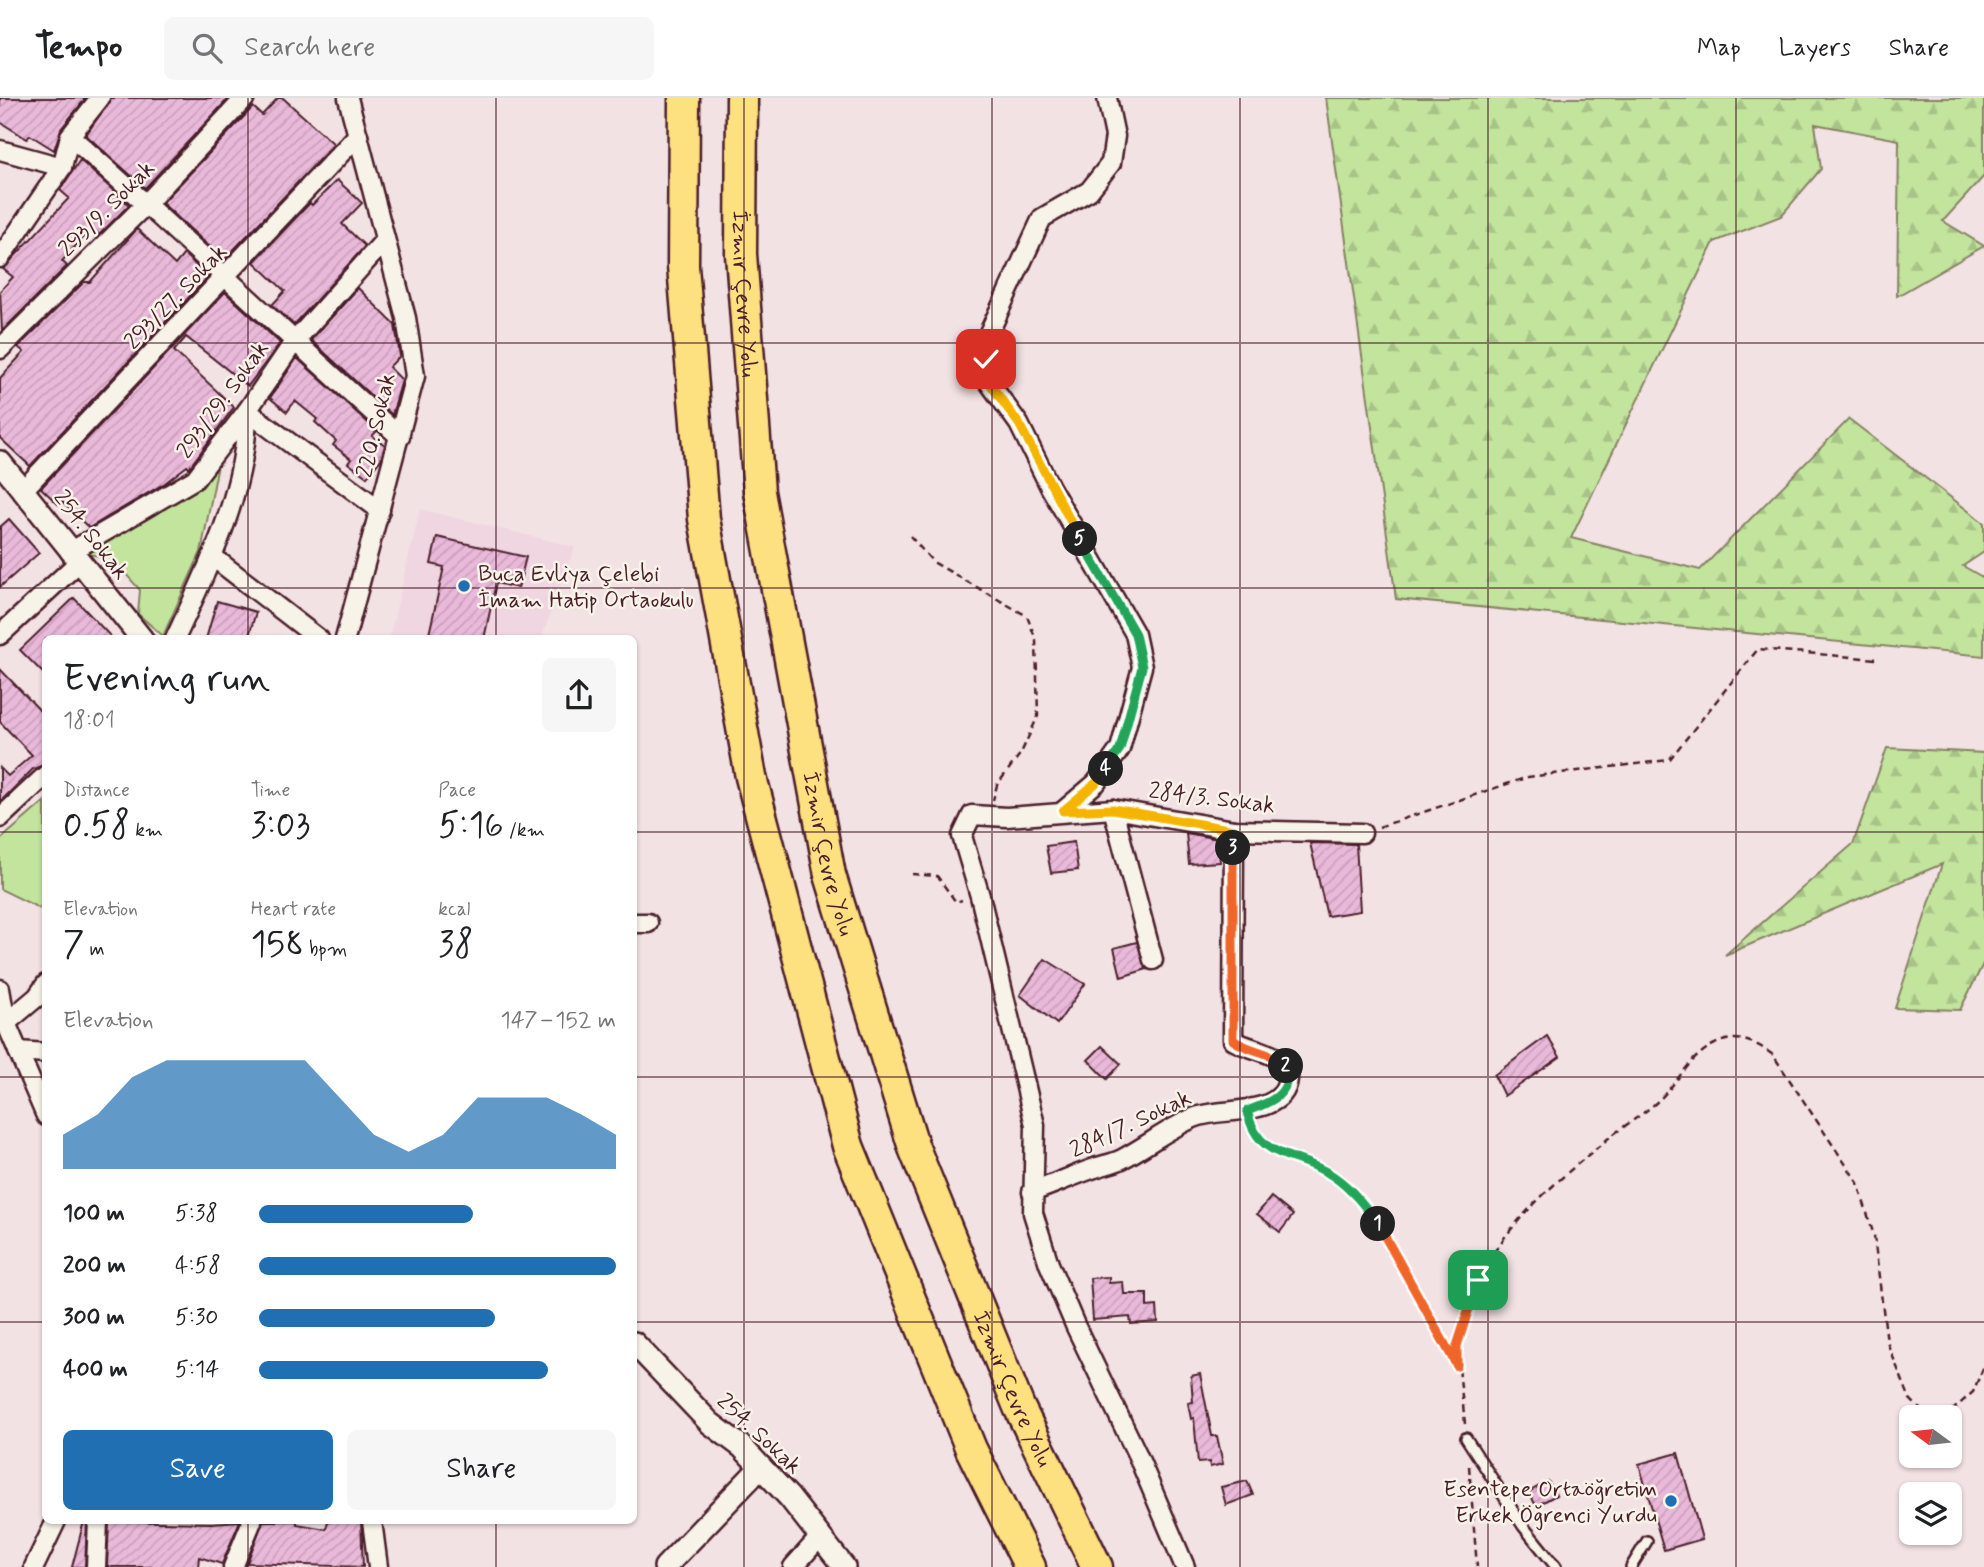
<!DOCTYPE html>
<html lang="en">
<head>
<meta charset="utf-8">
<style>
  :root { --surface:#fff; --page:#f6f6f6; --text:#202124; --muted:#757577; --line:#e0e0e0; --accent:#1f6fb2 }
  body { margin:0; font-family:Mynerve,sans-serif; background:var(--page); color:var(--text); height:100vh; display:flex; flex-direction:column; font-size:26px; white-space:nowrap }
  * { box-sizing:border-box; margin:0 }
  p { font-size:23px; color:var(--muted) }
  .icon { flex:none; width:38px; height:38px; fill:none; stroke:currentColor; stroke-width:2; stroke-linecap:round; stroke-linejoin:round }
  .map { position:relative; flex:1; overflow:hidden }
  .panel { position:absolute; left:42px; top:537px; width:595px; height:889px; display:flex; flex-direction:column; background:var(--surface); border-radius:10px; box-shadow:0 2px 5px #0004 }
  .panel>* { flex:none }
  .needle { width:46px; rotate:285deg }
  .fabs { position:absolute; left:1899px; top:1307px; display:grid; gap:14px }
  .fabs a { display:grid; place-items:center; width:63px; height:63px; border-radius:10px; background:var(--surface); box-shadow:0 2px 5px #0004; font-size:35px }
  .pin { position:absolute; display:grid; place-items:center; width:60px; height:60px; color:#fff; margin:-30px; border-radius:14px; box-shadow:0 4px 10px #0006 }
  .km { position:absolute; width:35px; height:35px; margin:-18px; border-radius:50%; background:#222; color:#fff; font-size:19px; line-height:35px; text-align:center }
  .round { display:grid; place-items:center; flex:none; width:74px; height:74px; border-radius:10px; background:var(--page) }
  .summary { display:flex; align-items:center; justify-content:space-between; height:119px; padding:0 21px }
  h1 { font-size:38px; font-weight:600; line-height:52px }
  .metrics { display:grid; grid-template-columns:repeat(3,1fr); gap:10px; height:119px; padding:7px 21px }
  .metrics div { display:grid; align-content:center }
  .metrics b { font-size:35px; font-weight:600 }
  .metrics small { font-size:19px; font-weight:400 }
  .metrics p { font-size:19px }
  .chart { height:196px; padding:14px 21px }
  .chart p { display:flex; justify-content:space-between }
  .chart svg { width:100%; height:126px; margin-top:7px; fill:var(--accent); opacity:.7 }
  .action { display:flex; gap:14px; margin-top:auto; padding:14px 21px }
  .action a { flex:1; height:80px; border-radius:10px; background:var(--accent); color:#fff; font-size:28px; font-weight:600; line-height:80px; text-align:center }
  .action a+a { background:var(--page); color:var(--text) }
  ul { padding:0 21px; list-style:none; font-size:23px }
  li { display:grid; grid-template-columns:112px 84px 1fr; align-items:center; height:52px }
  li i { height:18px; border-radius:9px; background:var(--accent) }
  header { display:flex; align-items:center; gap:42px; box-sizing:border-box; height:98px; padding:0 35px; background:var(--surface); border-bottom:2px solid var(--line) }
  header strong { font-size:33px }
  nav { display:flex; gap:38px; margin-inline-start:auto; font-size:24px }
  .search { width:490px; height:63px; background:var(--page); display:flex; align-items:center; gap:18px; box-sizing:border-box; padding:0 24px; border-radius:10px; color:var(--muted); font-size:26px }
  .map>svg:first-child { display:block }
</style>
</head>
<body>
<header>
<strong>Tempo</strong>
<div class="search"><svg class="icon" aria-label="search" viewBox="0 0 24 24"><circle cx="10" cy="10" r="6"/><path d="M15 15l6 6"/></svg>Search here</div>
<nav><a>Map</a><a>Layers</a><a>Share</a></nav>
</header>
<div class="map">
<svg width="1984" height="1469" viewBox="0 0 1984 1469">
  <defs>
    <pattern id="forest-firs" width="22" height="20" patternUnits="userSpaceOnUse" patternTransform="scale(1.75)"><rect width="22" height="20" fill="#c2e49d"/><path d="M5 1l3.5 6h-7zM16 11l3.5 6h-7z" fill="#a8c387"/></pattern>
    <pattern id="building-hatch" width="6" height="6" patternUnits="userSpaceOnUse" patternTransform="scale(1.75)"><rect width="6" height="6" fill="#eab9da"/><path d="M-1 1l2-2M0 6l6-6M5 7l2-2" fill="none" stroke="#ca9fbb"/></pattern>
  </defs>
  <rect width="100%" height="100%" fill="#f3e2e4"/>
  <filter id="ink" filterUnits="userSpaceOnUse"><feTurbulence type="fractalNoise" baseFrequency=".0143" numOctaves="2"/><feDisplacementMap in="SourceGraphic" scale="14" xChannelSelector="R" yChannelSelector="G"/><feConvolveMatrix kernelMatrix="1 2 1 2 8 2 1 2 1" color-interpolation-filters="sRGB"/></filter>
  <g filter="url(#ink)">
    <path fill="#f0d6e1" d="M 420,411 L 575,449 L 541,541 L 389,541 Z"/>
    <g fill="url(#forest-firs)" stroke="#868264" stroke-width="2">
      <path d="M 1326,0 L 1984,0 L 1984,78 L 1943,123 L 1984,148 L 1897,198 L 1899,42 L 1815,26 L 1821,71 L 1781,118 L 1714,144 L 1571,440 L 1700,472 L 1849,321 L 1984,425 L 1984,454 L 1963,468 L 1984,480 L 1984,558 L 1396,501 Z"/>
      <path d="M 1887,650 L 1984,655 L 1984,864 L 1960,912 L 1895,910 L 1942,766 L 1725,857 L 1853,746 Z"/>
    </g>
    <g fill="#c2e49d" stroke="#868264" stroke-width="2">
      <path d="M 217,372 L 201,454 L 163,538 L 138,516 L 140,492 L 112,460 L 87,456 Z"/>
      <path d="M 45,703 L 45,813 L 0,791 L 0,742 Z"/>
    </g>
    <g fill="url(#building-hatch)" stroke="#4a1f2b" stroke-width="2">
      <path d="M 0,0 L 86,0 L 61,31 L 54,52 L 30,37 L 27,41 L 0,24 Z"/>
      <path d="M 111,0 L 229,0 L 145,90 L 86,37 Z"/>
      <path d="M 278,0 L 283,0 L 334,46 L 224,162 L 162,105 L 253,9 L 262,17 Z"/>
      <path d="M 80,62 L 129,107 L 99,137 L 92,130 L 62,163 L 67,168 L 2,233 L 0,193 L 13,179 L 3,171 L 69,100 L 60,92 Z"/>
      <path d="M 337,82 L 362,105 L 342,126 L 365,148 L 294,227 L 272,207 L 285,193 L 254,164 L 310,105 L 312,107 Z"/>
      <path d="M 137,131 L 175,167 L 184,156 L 208,179 L 30,368 L 0,340 L 0,280 L 24,254 L 18,249 L 84,184 L 90,184 Z"/>
      <path d="M 358,190 L 395,227 L 400,258 L 389,269 L 402,282 L 392,317 L 311,242 Z"/>
      <path d="M 225,194 L 280,245 L 248,288 L 186,239 L 174,253 L 234,309 L 189,370 L 187,368 L 165,385 L 89,430 L 61,403 L 58,406 L 41,390 Z"/>
      <path d="M 297,260 L 377,333 L 372,338 L 385,347 L 381,361 L 367,379 L 348,365 L 351,361 L 333,347 L 336,343 L 315,324 L 317,321 L 295,303 L 287,314 L 270,300 Z"/>
      <path d="M 9,421 L 39,455 L 0,489 L 0,429 Z"/>
      <path d="M 437,439 L 526,459 L 518,490 L 496,485 L 484,541 L 428,541 L 444,469 L 431,466 Z"/>
      <path d="M 74,500 L 113,541 L 46,541 L 46,578 L 20,552 Z"/>
      <path d="M 217,503 L 256,514 L 248,541 L 206,541 Z"/>
      <path d="M 0,571 L 46,619 L 46,666 L 33,671 L 0,704 L 0,670 L 8,678 L 32,657 L 0,624 Z"/>
      <path d="M 1186,735 L 1218,741 L 1220,764 L 1189,766 Z"/>
      <path d="M 1074,744 L 1078,772 L 1051,775 L 1046,748 Z"/>
      <path d="M 1310,745 L 1356,746 L 1360,813 L 1327,818 Z"/>
      <path d="M 1137,844 L 1147,871 L 1121,879 L 1114,850 Z"/>
      <path d="M 1045,861 L 1085,886 L 1057,926 L 1020,897 Z"/>
      <path d="M 1547,938 L 1560,959 L 1504,998 L 1494,977 Z"/>
      <path d="M 1102,948 L 1121,966 L 1107,981 L 1088,962 Z"/>
      <path d="M 1271,1099 L 1293,1117 L 1280,1134 L 1257,1116 Z"/>
      <path d="M 1109,1179 L 1109,1185 L 1123,1184 L 1124,1196 L 1147,1196 L 1147,1209 L 1157,1208 L 1158,1224 L 1131,1226 L 1130,1219 L 1093,1222 L 1090,1180 Z"/>
      <path d="M 1200,1276 L 1212,1338 L 1217,1338 L 1223,1366 L 1210,1369 L 1209,1364 L 1198,1365 L 1194,1320 L 1191,1321 L 1188,1305 L 1193,1304 L 1191,1278 Z"/>
      <path d="M 1678,1355 L 1702,1441 L 1664,1452 L 1639,1366 Z"/>
      <path d="M 1247,1383 L 1253,1397 L 1226,1407 L 1221,1389 Z"/>
      <path d="M 1548,1383 L 1556,1397 L 1536,1408 L 1529,1394 Z"/>
      <path d="M 84,1423 L 87,1423 L 85,1469 L 72,1469 Z"/>
      <path d="M 109,1423 L 211,1425 L 240,1423 L 222,1466 L 199,1459 L 198,1469 L 107,1469 Z"/>
      <path d="M 263,1423 L 297,1423 L 297,1426 L 326,1431 L 328,1423 L 361,1423 L 363,1469 L 247,1465 Z"/>
    </g>
    <g fill="none" stroke-linecap="round" stroke-linejoin="round">
      <defs>
        <g id="service">
          <path d="M 1466,1340 L 1523,1428 L 1556,1469"/>
          <path d="M 1631,1469 L 1647,1443"/>
        </g>
        <g id="minor">
          <path d="M 70,38 C 182,137 290,240 400,339"/>
          <path d="M 0,52 L 62,69 L 70,38 L 100,0"/>
          <path d="M 0,160 L 62,69"/>
          <path d="M 0,251 L 146,106 L 245,0"/>
          <path d="M 247,313 L 380,412"/>
          <path d="M 24,391 L 358,37"/>
          <path d="M 70,454 L 195,381 L 247,313 L 294,244 L 385,142"/>
          <path d="M 213,459 L 319,541"/>
          <path d="M 0,537 L 79,464"/>
          <path d="M 175,541 C 208,470 247,392 247,313"/>
          <path d="M 345,541 L 415,278 L 406,220 L 348,0"/>
          <path d="M 1113,711 L 1153,862"/>
          <path d="M 1063,713 L 1096,685 L 1120,651 L 1142,569 L 1135,536 L 1050,389 L 1019,326 L 988,283 L 987,239 L 1042,120 L 1089,93 L 1111,65 L 1115,38 L 1107,0"/>
          <path d="M 0,720 L 46,677"/>
          <path d="M 634,825 L 648,825"/>
          <path d="M 46,886 L 37,899 L 6,925 L 46,1018"/>
          <path d="M 0,891 L 6,925"/>
          <path d="M 18,953 L 46,955"/>
          <path d="M 1032,1094 C 1052,1087 1072,1078 1092,1071 C 1102,1067 1112,1066 1122,1061 C 1147,1048 1170,1029 1196,1019 C 1221,1009 1284,1020 1288,981 C 1292,954 1249,953 1233,942 L 1234,732"/>
          <path d="M 372,1423 L 378,1469"/>
          <path d="M 34,1469 L 56,1423"/>
          <path d="M 96,1469 L 98,1423"/>
          <path d="M 233,1469 L 252,1423"/>
          <path d="M 793,1469 L 820,1439"/>
          <path d="M 1185,1469 L 1137,1356 L 1075,1227 L 1049,1166 L 1033,1115 L 1035,1027 L 980,798 L 962,738 L 972,717 L 1007,719 L 1113,711 L 1234,732 L 1362,735"/>
        </g>
        <g id="tertiary">
          <path d="M 0,364 L 142,541"/>
          <path d="M 634,1245 L 710,1325 L 742,1349 L 789,1399 L 844,1469"/>
          <path d="M 665,1469 L 761,1369"/>
        </g>
        <g id="motorway">
          <path d="M 684,0 L 683,168 L 704,421 L 751,679 L 848,1048 L 971,1351 L 1030,1469"/>
          <path id="s1" d="M 742,0 L 741,156 L 759,394 L 830,777 L 914,1050 L 1019,1309 L 1097,1469"/>
        </g>
      </defs>
      <use href="#service" stroke="#4a1f2b" stroke-width="14"/>
      <use href="#minor" stroke="#4a1f2b" stroke-width="23"/>
      <use href="#tertiary" stroke="#4a1f2b" stroke-width="26"/>
      <use href="#motorway" stroke="#4a1f2b" stroke-width="35"/>
      <g stroke="#4a1f2b" stroke-width="2.5" stroke-dasharray="7 5" stroke-linecap="butt">
        <path d="M 910,438 L 933,464 L 1027,518 L 1036,542 L 1038,618 L 1021,655 L 997,687 L 993,702"/>
        <path d="M 1379,729 L 1528,679 L 1669,662 L 1758,551 L 1876,561"/>
        <path d="M 912,776 L 937,778 L 956,804 L 962,802"/>
        <path d="M 1250,1028 L 1267,1050 L 1304,1063 L 1334,1079 L 1356,1097 L 1383,1132 L 1418,1203 L 1455,1265"/>
        <path d="M 1465,1326 C 1459,1264 1450,1241 1479,1181 C 1504,1127 1558,1082 1604,1044 C 1621,1029 1642,1018 1659,1002 C 1678,984 1690,958 1715,946 C 1736,935 1756,944 1773,957 L 1858,1085 L 1874,1138 L 1887,1244 L 1910,1301 L 1923,1314 L 1935,1317 L 1954,1311 L 1973,1294 L 1984,1268"/>
        <path d="M 1469,1368 L 1477,1469"/>
      </g>
      <use href="#service" stroke="#f7f3e8" stroke-width="9"/>
      <use href="#minor" stroke="#f7f3e8" stroke-width="18"/>
      <use href="#tertiary" stroke="#f7f3e8" stroke-width="21"/>
      <use href="#motorway" stroke="#fde080" stroke-width="30"/>
    </g>
  </g>
  <g fill="none" stroke-linecap="round" stroke-linejoin="round" filter="url(#ink)">
    <defs>
      <path id="split-1" d="M 1378,1126 L 1457,1268 L 1457,1248 L 1478,1182"/>
      <path id="split-2" d="M 1286,968 C 1293,996 1270,1005 1247,1013 C 1259,1064 1295,1053 1333,1078 C 1352,1091 1365,1108 1378,1126"/>
      <path id="split-3" d="M 1233,750 L 1233,942 C 1250,954 1271,953 1286,968"/>
      <path id="split-4" d="M 1106,671 L 1096,685 L 1063,713 L 1113,711 L 1234,732 L 1233,750"/>
      <path id="split-5" d="M 1080,441 L 1135,536 L 1142,569 L 1120,651 L 1106,671"/>
      <path id="split-6" d="M 986,261 L 988,283 L 1019,326 L 1080,441"/>
    </defs>
    <use href="#split-1" stroke="#fff" stroke-width="14"/>
    <use href="#split-2" stroke="#fff" stroke-width="14"/>
    <use href="#split-3" stroke="#fff" stroke-width="14"/>
    <use href="#split-4" stroke="#fff" stroke-width="14"/>
    <use href="#split-5" stroke="#fff" stroke-width="14"/>
    <use href="#split-6" stroke="#fff" stroke-width="14"/>
    <use href="#split-1" stroke="#f0652b" stroke-width="9"/>
    <use href="#split-2" stroke="#22a559" stroke-width="9"/>
    <use href="#split-3" stroke="#f0652b" stroke-width="9"/>
    <use href="#split-4" stroke="#f5b400" stroke-width="9"/>
    <use href="#split-5" stroke="#22a559" stroke-width="9"/>
    <use href="#split-6" stroke="#f5b400" stroke-width="9"/>
  </g>
  <path fill="none" stroke="#4a1f2b" stroke-width="2" stroke-opacity="0.55" d="M 248,0 L 248,541M 496,0 L 496,541M 744,0 L 744,1469M 992,0 L 992,1469M 1240,0 L 1240,1469M 1488,0 L 1488,1469M 1736,0 L 1736,1469M 0,245 L 1984,245M 0,490 L 1984,490M 0,734 L 46,734M 634,734 L 1984,734M 0,979 L 46,979M 634,979 L 1984,979M 0,1224 L 46,1224M 634,1224 L 1984,1224M 248,1423 L 248,1469M 496,1423 L 496,1469"/>
  <g fill="#1f6fb2" stroke="#f7f3e8" stroke-width="2.5">
    <circle cx="464" cy="488" r="7"/>
    <circle cx="1671" cy="1403" r="7"/>
  </g>
  <g text-anchor="middle" stroke-width="5" stroke-linejoin="round" paint-order="stroke">
    <g font-size="23" fill="#4a1f2b" stroke="#f7f3e8">
      <text transform="translate(106 110) rotate(-45)" y="8">293/9. Sokak</text>
      <text dy="8" stroke="none"><textPath href="#s1" startOffset="196">İzmir Çevre Yolu</textPath></text>
      <text transform="translate(175 198) rotate(-46)" y="8">293/27. Sokak</text>
      <text transform="translate(222 301) rotate(-54)" y="8">293/29. Sokak</text>
      <text transform="translate(375 327) rotate(-77)" y="8">220. Sokak</text>
      <text transform="translate(92 436) rotate(52)" y="8">254. Sokak</text>
      <text transform="translate(1212 699) rotate(7)" y="8">284/3. Sokak</text>
      <text dy="8" stroke="none"><textPath href="#s1" startOffset="763">İzmir Çevre Yolu</textPath></text>
      <text transform="translate(1130 1025) rotate(-25)" y="8">284/7. Sokak</text>
      <text dy="8" stroke="none"><textPath href="#s1" startOffset="1330">İzmir Çevre Yolu</textPath></text>
      <text transform="translate(760 1335) rotate(43)" y="8">254. Sokak</text>
    </g>
    <g font-size="23" fill="#4a1f2b" stroke="#f7f3e8" text-anchor="start">
      <text x="478" y="483">Buca Evliya Çelebi<tspan x="478" dy="26">İmam Hatip Ortaokulu</tspan></text>
      <text x="1657" y="1398" text-anchor="end">Esentepe Ortaöğretim<tspan x="1657" dy="26">Erkek Öğrenci Yurdu</tspan></text>
    </g>
  </g>
</svg>
<div class="fabs">
<a><svg class="needle" viewBox="-14 -14 28 28"><path d="M0-13l5 13h-10z" fill="#e53935"/><path d="M0 13l5-13h-10z" fill="#757577"/></svg></a>
<a><svg class="icon" aria-label="layers" viewBox="0 0 24 24"><path d="M12 4l9 5-9 5-9-5zM3 14l9 5 9-5"/></svg></a>
</div>
<div class="pin" style="left:1478px;top:1182px;background:#1e9e55"><svg class="icon" aria-label="arrive" viewBox="0 0 24 24"><path d="M6 21V4h12l-3 4 3 4H6"/></svg></div>
<div class="pin" style="left:986px;top:261px;background:#d93025"><svg class="icon" aria-label="check" viewBox="0 0 24 24"><path d="M5 12l5 5 9-10"/></svg></div>
<b class="km" style="left:1378px;top:1126px">1</b>
<b class="km" style="left:1286px;top:968px">2</b>
<b class="km" style="left:1233px;top:750px">3</b>
<b class="km" style="left:1106px;top:671px">4</b>
<b class="km" style="left:1080px;top:441px">5</b>
<section class="panel">
<div class="summary"><div><h1>Evening run</h1><p>18:01</p></div><a class="round"><svg class="icon" aria-label="share" viewBox="0 0 24 24"><path d="M12 15V3M7 8l5-5 5 5M5 13v7h14v-7"/></svg></a></div>
<div class="metrics">
<div><p>Distance</p><b>0.58<small> km</small></b></div>
<div><p>Time</p><b>3:03</b></div>
<div><p>Pace</p><b>5:16<small> /km</small></b></div>
</div>
<div class="metrics">
<div><p>Elevation</p><b>7<small> m</small></b></div>
<div><p>Heart rate</p><b>158<small> bpm</small></b></div>
<div><p>kcal</p><b>38</b></div>
</div>
<div class="chart"><p><span>Elevation</span>147–152 m</p>
<svg viewBox="0 0 160 44" preserveAspectRatio="none"><path d="M0 44V32L10 25L20 12L30 6L40 6L50 6L60 6L70 6L80 19L90 32L100 38L110 32L120 19L130 19L140 19L150 25L160 32V44z"/></svg>
</div>
<ul>
<li><b>100 m</b>5:38<i style="width:60%"></i></li>
<li><b>200 m</b>4:58<i style="width:100%"></i></li>
<li><b>300 m</b>5:30<i style="width:66%"></i></li>
<li><b>400 m</b>5:14<i style="width:81%"></i></li>
</ul>
<div class="action"><a>Save</a><a>Share</a></div>
</section>
</div>
</body>
</html>
